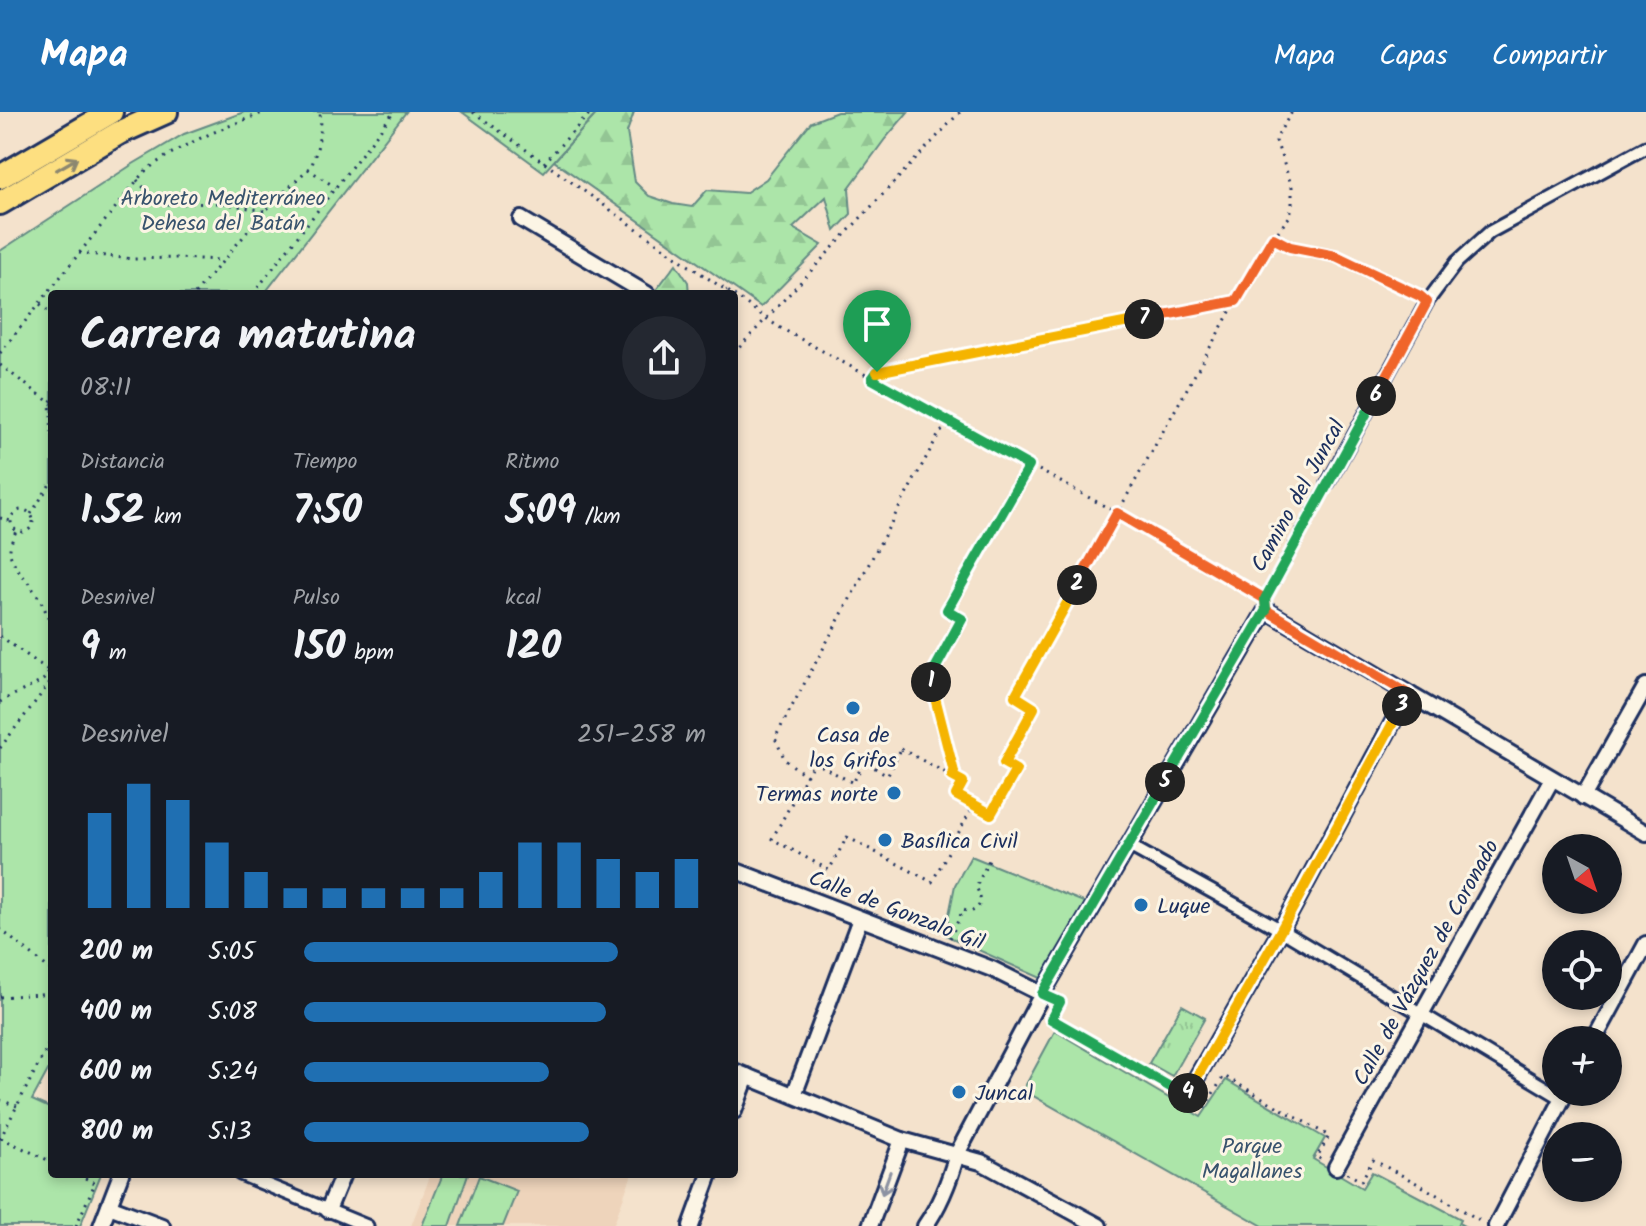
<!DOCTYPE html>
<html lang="es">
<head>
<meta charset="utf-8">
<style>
  :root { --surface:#171b24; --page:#242831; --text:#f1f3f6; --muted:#9ea1a6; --accent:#1f6fb2 }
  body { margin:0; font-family:Kalam,sans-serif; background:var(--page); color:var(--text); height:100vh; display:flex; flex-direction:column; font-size:30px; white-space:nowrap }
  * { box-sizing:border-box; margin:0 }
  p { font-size:26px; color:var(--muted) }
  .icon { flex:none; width:44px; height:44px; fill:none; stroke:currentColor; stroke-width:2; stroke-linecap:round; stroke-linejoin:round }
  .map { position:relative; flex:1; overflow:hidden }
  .details { position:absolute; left:48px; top:178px; width:690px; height:888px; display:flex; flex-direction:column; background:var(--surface); border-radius:8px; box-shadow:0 4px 12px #0003 }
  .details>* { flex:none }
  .needle { width:52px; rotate:140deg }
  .fabs { position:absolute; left:1542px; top:722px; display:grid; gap:16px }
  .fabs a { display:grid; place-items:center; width:80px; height:80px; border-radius:50%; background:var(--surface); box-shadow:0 4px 12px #0003; font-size:40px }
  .pin { position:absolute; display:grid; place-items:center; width:68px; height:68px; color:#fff; margin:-82px -34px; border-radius:50% 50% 50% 0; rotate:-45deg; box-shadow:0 0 8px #0007 }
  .pin .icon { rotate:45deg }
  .km { position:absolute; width:40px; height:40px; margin:-20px; border-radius:50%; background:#222; color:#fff; font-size:22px; line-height:40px; text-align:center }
  .round { display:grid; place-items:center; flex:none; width:84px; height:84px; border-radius:42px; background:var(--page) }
  .summary { display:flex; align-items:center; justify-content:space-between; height:136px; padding:0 32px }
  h1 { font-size:44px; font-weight:700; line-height:60px }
  .figures { display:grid; grid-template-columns:repeat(3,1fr); gap:12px; height:136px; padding:8px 32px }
  .figures div { display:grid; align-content:center }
  .figures b { font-size:40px; font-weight:700 }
  .figures small { font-size:22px; font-weight:400 }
  .figures p { font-size:22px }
  .chart { height:224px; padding:16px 32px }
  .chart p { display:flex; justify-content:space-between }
  .chart svg { width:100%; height:144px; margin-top:8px; stroke:var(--accent); stroke-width:6 }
  ul { padding:0 32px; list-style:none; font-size:26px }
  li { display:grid; grid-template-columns:128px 96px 1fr; align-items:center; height:60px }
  li i { height:20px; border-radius:10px; background:var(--accent) }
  header { display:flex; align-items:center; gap:48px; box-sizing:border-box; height:112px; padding:0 40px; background:var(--accent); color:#fff }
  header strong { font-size:38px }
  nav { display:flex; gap:44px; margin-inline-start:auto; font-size:28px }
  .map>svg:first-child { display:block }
</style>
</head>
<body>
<header>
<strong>Mapa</strong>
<nav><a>Mapa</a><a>Capas</a><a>Compartir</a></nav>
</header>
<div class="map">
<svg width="1646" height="1114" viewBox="0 0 1646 1114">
  <defs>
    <pattern id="grass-tufts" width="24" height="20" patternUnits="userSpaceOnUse" patternTransform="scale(2)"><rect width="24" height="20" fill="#ace5a9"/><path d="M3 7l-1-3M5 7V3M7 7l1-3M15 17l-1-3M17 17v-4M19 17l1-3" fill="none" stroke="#93c594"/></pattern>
    <pattern id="forest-firs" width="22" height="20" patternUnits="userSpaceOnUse" patternTransform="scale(2)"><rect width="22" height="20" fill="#ace5a9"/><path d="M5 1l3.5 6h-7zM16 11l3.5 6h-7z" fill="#93c594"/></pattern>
  </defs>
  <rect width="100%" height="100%" fill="#f4e2cc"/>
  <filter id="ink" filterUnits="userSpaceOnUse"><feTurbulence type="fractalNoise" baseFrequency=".0125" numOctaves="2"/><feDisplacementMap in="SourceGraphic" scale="16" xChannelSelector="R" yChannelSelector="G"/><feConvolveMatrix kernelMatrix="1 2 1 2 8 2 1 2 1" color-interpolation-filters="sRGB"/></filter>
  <g filter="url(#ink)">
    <path fill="#eed4bb" d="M 431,1062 L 632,1062 L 613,1114 L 411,1114 Z"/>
    <path fill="url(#grass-tufts)" stroke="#648a84" stroke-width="2" d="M 1182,893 L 1205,906 L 1172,964 L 1149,951 Z"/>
    <g fill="url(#forest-firs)" stroke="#648a84" stroke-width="2">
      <path d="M 598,0 L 634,0 L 627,20 L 635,70 L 649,84 L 673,92 L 692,95 L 707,78 L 745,81 L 766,67 L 811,10 L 837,0 L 908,0 L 885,27 L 849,76 L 851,102 L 835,119 L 826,85 L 793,116 L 822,133 L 761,195 L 554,49 Z"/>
      <path d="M 676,152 L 688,170 L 689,182 L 653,182 Z"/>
    </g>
    <g fill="#ace5a9" stroke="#648a84" stroke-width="2">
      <path d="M 244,0 L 406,0 L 264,182 L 52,182 L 52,951 L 32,988 L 52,997 L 52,1062 L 101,1062 L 80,1114 L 0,1114 L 0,139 L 133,52 L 184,22 Z"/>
      <path d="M 462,0 L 598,0 L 544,60 Z"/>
      <path d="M 971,744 L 1086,791 L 1043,867 L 945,823 L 955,773 Z"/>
      <path d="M 1055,919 L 1201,1005 L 1226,968 L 1325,1026 L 1313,1047 L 1362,1076 L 1372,1060 L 1461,1107 L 1459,1111 L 1464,1114 L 1263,1114 L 1023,978 Z"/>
      <path d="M 443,1062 L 468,1062 L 450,1114 L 422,1114 Z"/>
      <path d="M 479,1064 L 517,1079 L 503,1114 L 460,1114 Z"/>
    </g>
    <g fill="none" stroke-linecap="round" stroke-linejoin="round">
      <defs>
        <path id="service" d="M 1266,498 L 1265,487 L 1328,371"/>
        <g id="pedestrian">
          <path d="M 1328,371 L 1427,190 L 1457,150 L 1490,120 L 1646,35"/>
          <path d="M 1128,733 L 1281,818 L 1562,986"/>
          <path d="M 240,1062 L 367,1114"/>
        </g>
        <g id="minor">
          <path d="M 521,107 L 647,182"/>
          <path d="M 1583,685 L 1646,574"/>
          <path d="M 734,758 L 992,857 L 1042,882"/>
          <path d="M 1594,928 L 1646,832"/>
          <path d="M 734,959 L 902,1028 L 981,1050 L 1099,1114"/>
          <path d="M 794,983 L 860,807"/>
          <path d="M 1186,984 L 1281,818 L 1408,582"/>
          <path d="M 734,999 L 747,964"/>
          <path d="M 1336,1055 L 1552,667"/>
          <path d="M 109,1094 L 162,1114"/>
          <path d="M 328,1098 L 343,1062"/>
          <path d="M 101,1114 L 121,1062"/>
          <path d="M 691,1114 L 710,1062"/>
          <path d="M 870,1114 L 902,1028"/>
          <path d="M 925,1114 C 940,1093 950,1067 957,1042 L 1042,882 L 1266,498 L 1646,721"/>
          <path d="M 1496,1114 L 1566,980"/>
        </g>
        <g id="primary">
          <path d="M 0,65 L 111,0"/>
          <path d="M 0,91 L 119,21 L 166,0"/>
        </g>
      </defs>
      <use href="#service" stroke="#1b2f5e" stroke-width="13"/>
      <use href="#pedestrian" stroke="#1b2f5e" stroke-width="17"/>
      <use href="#minor" stroke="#1b2f5e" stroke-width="20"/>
      <use href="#primary" stroke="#1b2f5e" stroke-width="28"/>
      <g stroke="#1b2f5e" stroke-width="3" stroke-dasharray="2 6" stroke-linecap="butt">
        <path d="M 473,0 L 688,153 L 732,182"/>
        <path d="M 544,51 L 591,0"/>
        <path d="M 308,57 L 335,75"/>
        <path d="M 137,68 L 157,90 L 167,92 L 222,91 L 265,99"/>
        <path d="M 1273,126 L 1290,104 L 1292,93 L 1292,75 L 1276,29 L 1280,19 L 1292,0"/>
        <path d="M 79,141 L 133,147 L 176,146 L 222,148"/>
        <path d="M 195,182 L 265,99 L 312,53 L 318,33 L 321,14 L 320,0"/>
        <path d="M 253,182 L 394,0"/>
        <path d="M 719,182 L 727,178"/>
        <path d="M 734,183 L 777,214 L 1117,401 L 1255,481"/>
        <path d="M 40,192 L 52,202"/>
        <path d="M 0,241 L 143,61 C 179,32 223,16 265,0"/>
        <path d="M 734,241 L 960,0"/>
        <path d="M 0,253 L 52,292"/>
        <path d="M 872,267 L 877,260 L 1236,189 L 1273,126 L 1290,135 L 1336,144 L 1417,183"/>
        <path d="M 52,288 L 50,290 L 52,323"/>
        <circle cx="22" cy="409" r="11"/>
        <path d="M 31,402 L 52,369"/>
        <path d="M 0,406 L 11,409"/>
        <path d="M 0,524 L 52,561"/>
        <path d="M 0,590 C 11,583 36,574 44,567 C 50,561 50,551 51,543 C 54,511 46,494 27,469 C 21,461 13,452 10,442 C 9,434 13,426 16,419"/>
        <path d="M 0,636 L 52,568"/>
        <path d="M 901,637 L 963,670 L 956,683 L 974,692 L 932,770 L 847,725 L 829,758 L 772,727 L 814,650 L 853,671 L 864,650 L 888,663 Z"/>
        <path d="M 807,664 L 785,648 L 775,626 L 940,320 L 954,313"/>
        <path d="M 952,664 L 954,660 L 930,566 L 962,507 L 947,498 L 1029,354"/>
        <path d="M 974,692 L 991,702 L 1016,658 L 1004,651 L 1034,596 L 1015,584 L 1236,189"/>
        <path d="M 0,817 L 52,859"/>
        <path d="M 950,826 L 963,798 L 970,800 C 983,795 982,786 976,775 L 989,748"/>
        <path d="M 0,885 L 52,881"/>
        <path d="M 1056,889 L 1060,890 L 1051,907 L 1174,977"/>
        <path d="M 0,988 L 17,994"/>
        <path d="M 1198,992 L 1204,996 L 1224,964 L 1329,1024 L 1317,1045 L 1322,1048"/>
        <path d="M 1,1026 L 52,1050"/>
        <path d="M 0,1027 L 52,926"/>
        <path d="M 1347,1061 L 1361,1069 L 1373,1048 L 1422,1074 L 1481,1109"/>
        <path d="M 76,1114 L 95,1071 L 77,1062"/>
      </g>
      <use href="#service" stroke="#fcf5e5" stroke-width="7"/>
      <use href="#pedestrian" stroke="#fcf5e5" stroke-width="11"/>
      <use href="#minor" stroke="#fcf5e5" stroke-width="14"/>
      <use href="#primary" stroke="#fddf80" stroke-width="22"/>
    </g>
    <defs><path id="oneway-shaft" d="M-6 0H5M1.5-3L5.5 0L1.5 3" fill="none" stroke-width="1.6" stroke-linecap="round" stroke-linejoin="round" transform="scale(2)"/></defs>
    <use stroke="#8c876f" href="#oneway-shaft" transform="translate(67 52) rotate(-30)"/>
    <use stroke="#8c92a2" href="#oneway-shaft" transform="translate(886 1071) rotate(110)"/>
  </g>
  <g fill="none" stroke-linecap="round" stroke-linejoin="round" filter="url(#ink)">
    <defs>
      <path id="split-1" d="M 877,260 L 872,267 L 1029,354 L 947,498 L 962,507 L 930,566 L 931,570"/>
      <path id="split-2" d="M 931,570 L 954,660 L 952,664 L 963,670 L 956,683 L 991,702 L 1016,658 L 1004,651 L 1034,596 L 1015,584 L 1077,473"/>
      <path id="split-3" d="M 1077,473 L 1117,401 L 1265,487 L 1266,498 L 1408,582 L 1402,594"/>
      <path id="split-4" d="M 1188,981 L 1281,818 L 1402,594"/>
      <path id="split-5" d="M 1165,670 L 1042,882 L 1060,890 L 1051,907 L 1186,984 L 1188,981"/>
      <path id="split-6" d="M 1165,670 L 1266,498 L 1265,487 L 1376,284"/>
      <path id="split-7" d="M 1144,207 L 1236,189 L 1273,126 L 1290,135 L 1336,144 L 1420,184 L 1427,190 L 1376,284"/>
      <path id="split-8" d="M 877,260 L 1144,207"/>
    </defs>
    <use href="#split-1" stroke="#fff" stroke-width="16"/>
    <use href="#split-2" stroke="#fff" stroke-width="16"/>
    <use href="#split-3" stroke="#fff" stroke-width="16"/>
    <use href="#split-4" stroke="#fff" stroke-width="16"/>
    <use href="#split-5" stroke="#fff" stroke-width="16"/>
    <use href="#split-6" stroke="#fff" stroke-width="16"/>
    <use href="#split-7" stroke="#fff" stroke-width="16"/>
    <use href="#split-8" stroke="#fff" stroke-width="16"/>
    <use href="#split-1" stroke="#22a559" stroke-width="10"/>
    <use href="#split-2" stroke="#f5b400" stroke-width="10"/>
    <use href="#split-3" stroke="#f0652b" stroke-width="10"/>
    <use href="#split-4" stroke="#f5b400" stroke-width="10"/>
    <use href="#split-5" stroke="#22a559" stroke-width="10"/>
    <use href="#split-6" stroke="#22a559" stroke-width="10"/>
    <use href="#split-7" stroke="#f0652b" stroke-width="10"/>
    <use href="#split-8" stroke="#f5b400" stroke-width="10"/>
  </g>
  <g fill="#1f6fb2" stroke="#fcf5e5" stroke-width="3">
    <circle cx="853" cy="596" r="8"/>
    <circle cx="894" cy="681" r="8"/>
    <circle cx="885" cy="728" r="8"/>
    <circle cx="1141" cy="793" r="8"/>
    <circle cx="959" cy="980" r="8"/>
  </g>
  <g text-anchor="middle" stroke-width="6" stroke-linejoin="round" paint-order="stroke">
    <g font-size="22" fill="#38536d" stroke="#fcf5e5">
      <text x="223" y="93">Arboreto Mediterráneo<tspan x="223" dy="25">Dehesa del Batán</tspan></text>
      <text x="1252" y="1041">Parque<tspan x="1252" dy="25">Magallanes</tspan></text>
    </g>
    <g font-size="22" fill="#1b2f5e" stroke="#fcf5e5">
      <text transform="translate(1297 383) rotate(-61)" y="8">Camino del Juncal</text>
      <text transform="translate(897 797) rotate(21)" y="8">Calle de Gonzalo Gil</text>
      <text transform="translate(1425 850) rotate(-61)" y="8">Calle de Vázquez de Coronado</text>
    </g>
    <g font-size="22" fill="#1b2f5e" stroke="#fcf5e5" text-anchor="start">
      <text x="853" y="630" text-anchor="middle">Casa de<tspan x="853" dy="25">los Grifos</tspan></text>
      <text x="878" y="689" text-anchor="end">Termas norte</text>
      <text x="901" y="736">Basílica Civil</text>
      <text x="1157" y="801">Luque</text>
      <text x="975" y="988">Juncal</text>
    </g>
  </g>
</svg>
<div class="fabs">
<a><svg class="needle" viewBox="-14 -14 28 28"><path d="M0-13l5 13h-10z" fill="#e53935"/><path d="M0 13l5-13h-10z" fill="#9ea1a6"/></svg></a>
<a><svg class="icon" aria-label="locate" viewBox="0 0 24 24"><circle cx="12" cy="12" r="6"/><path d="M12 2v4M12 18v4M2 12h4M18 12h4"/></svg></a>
<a>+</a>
<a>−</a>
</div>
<div class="pin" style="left:877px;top:260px;background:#1e9e55"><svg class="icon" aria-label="arrive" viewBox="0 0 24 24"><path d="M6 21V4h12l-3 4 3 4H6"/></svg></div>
<b class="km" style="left:931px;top:570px">1</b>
<b class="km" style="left:1077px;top:473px">2</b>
<b class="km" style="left:1402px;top:594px">3</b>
<b class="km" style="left:1188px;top:981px">4</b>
<b class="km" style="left:1165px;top:670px">5</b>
<b class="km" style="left:1376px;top:284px">6</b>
<b class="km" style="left:1144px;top:207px">7</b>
<section class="details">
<div class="summary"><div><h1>Carrera matutina</h1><p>08:11</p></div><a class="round"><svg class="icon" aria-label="share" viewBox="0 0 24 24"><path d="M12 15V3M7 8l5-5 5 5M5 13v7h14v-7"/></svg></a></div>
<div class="figures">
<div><p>Distancia</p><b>1.52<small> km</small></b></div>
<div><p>Tiempo</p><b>7:50</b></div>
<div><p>Ritmo</p><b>5:09<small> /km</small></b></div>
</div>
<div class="figures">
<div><p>Desnivel</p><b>9<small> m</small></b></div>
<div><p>Pulso</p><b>150<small> bpm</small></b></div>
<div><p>kcal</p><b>120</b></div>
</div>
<div class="chart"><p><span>Desnivel</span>251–258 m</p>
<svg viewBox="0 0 160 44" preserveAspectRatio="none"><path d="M5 44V15M15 44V6M25 44V11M35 44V24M45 44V33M55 44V38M65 44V38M75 44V38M85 44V38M95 44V38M105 44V33M115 44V24M125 44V24M135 44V29M145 44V33M155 44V29"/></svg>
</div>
<ul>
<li><b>200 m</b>5:05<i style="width:78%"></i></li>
<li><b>400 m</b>5:08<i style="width:75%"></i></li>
<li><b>600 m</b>5:24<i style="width:61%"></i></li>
<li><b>800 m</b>5:13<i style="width:71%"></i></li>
</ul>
</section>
</div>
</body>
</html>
